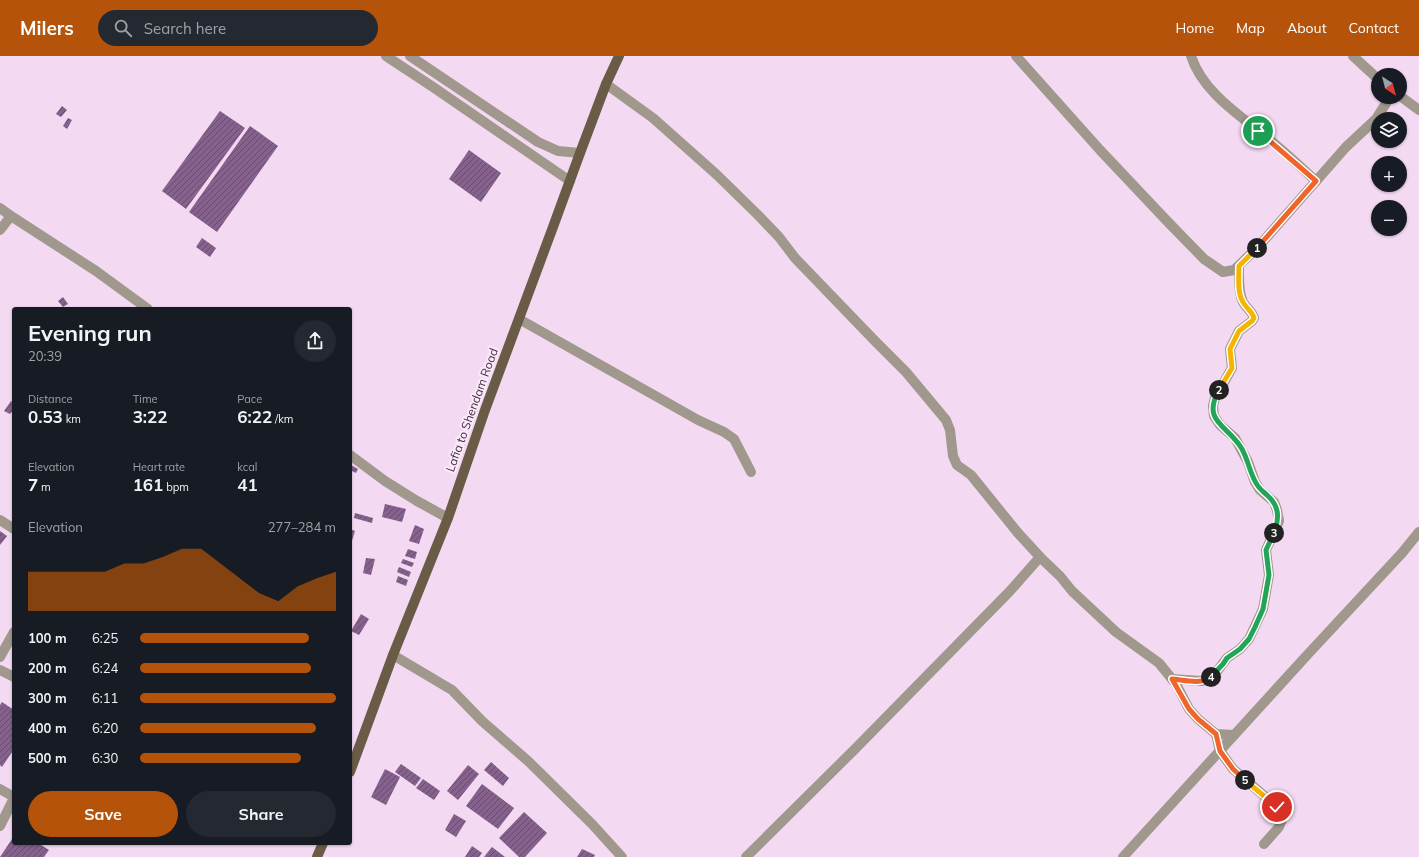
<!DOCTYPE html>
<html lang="en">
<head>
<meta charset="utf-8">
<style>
  :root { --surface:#171b24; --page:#242831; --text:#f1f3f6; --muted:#9ea1a6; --accent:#b45309 }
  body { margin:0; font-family:Mulish,sans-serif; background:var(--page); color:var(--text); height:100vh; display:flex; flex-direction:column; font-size:15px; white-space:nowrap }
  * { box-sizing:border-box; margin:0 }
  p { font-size:13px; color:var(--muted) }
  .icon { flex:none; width:22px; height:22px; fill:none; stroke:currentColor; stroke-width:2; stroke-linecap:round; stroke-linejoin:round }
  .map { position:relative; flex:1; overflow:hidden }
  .details { position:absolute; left:12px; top:251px; width:340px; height:538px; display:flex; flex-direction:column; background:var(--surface); border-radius:4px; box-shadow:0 1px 3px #0004 }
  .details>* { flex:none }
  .needle { width:26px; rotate:144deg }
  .controls { position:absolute; left:1371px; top:12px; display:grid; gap:8px }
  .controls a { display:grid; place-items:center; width:36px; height:36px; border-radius:50%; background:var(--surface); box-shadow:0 1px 3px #0004; font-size:20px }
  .pin { position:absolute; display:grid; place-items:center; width:34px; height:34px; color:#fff; margin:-17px; border:2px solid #fff; border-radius:50%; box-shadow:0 1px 4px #0007 }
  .km { position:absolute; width:20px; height:20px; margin:-10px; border-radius:50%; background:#222; color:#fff; font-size:11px; line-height:20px; text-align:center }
  .round { display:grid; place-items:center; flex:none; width:42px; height:42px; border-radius:21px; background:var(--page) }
  .overview { display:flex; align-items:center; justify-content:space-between; height:68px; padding:0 16px }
  h1 { font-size:22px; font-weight:700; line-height:30px }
  .stats { display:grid; grid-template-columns:repeat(3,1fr); gap:6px; height:68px; padding:4px 16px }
  .stats div { display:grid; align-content:center }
  .stats b { font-size:17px; font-weight:700 }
  .stats small { font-size:11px; font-weight:400 }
  .stats p { font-size:11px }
  .chart { height:112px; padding:8px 16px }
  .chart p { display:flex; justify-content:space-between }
  .chart svg { width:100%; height:72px; margin-top:4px; fill:var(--accent); opacity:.7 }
  .button { display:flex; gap:8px; margin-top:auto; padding:8px 16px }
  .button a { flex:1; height:46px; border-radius:24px; background:var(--accent); color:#fff; font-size:16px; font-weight:700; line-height:46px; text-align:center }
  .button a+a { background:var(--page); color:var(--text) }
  ul { padding:0 16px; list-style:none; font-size:13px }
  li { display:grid; grid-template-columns:64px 48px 1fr; align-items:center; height:30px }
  li i { height:10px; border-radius:5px; background:var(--accent) }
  header { display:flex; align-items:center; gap:24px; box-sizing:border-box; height:56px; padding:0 20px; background:var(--accent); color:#fff }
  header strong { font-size:19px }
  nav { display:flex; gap:22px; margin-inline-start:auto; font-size:14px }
  .search { width:280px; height:36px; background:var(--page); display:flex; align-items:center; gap:10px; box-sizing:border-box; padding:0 14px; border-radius:22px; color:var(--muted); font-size:15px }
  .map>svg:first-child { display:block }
</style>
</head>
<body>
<header>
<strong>Milers</strong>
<div class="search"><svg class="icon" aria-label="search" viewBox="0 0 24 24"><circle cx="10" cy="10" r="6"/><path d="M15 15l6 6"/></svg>Search here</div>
<nav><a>Home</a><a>Map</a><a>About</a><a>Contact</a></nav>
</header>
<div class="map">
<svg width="1419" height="801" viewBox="0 0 1419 801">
  <defs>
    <pattern id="building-hatch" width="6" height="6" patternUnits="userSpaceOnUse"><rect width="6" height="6" fill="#84628c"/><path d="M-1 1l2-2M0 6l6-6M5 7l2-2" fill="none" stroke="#684d6e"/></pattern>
  </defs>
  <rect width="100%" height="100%" fill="#f3d9f2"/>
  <g fill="url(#building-hatch)">
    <path d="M 62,50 L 67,54 L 61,61 L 56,58 Z"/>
    <path d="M 220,55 L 245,72 L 186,153 L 162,135 Z"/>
    <path d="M 68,62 L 72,64 L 67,73 L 63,70 Z"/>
    <path d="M 250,70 L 278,90 L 217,176 L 189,156 Z"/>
    <path d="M 469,94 L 501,117 L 481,146 L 449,123 Z"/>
    <path d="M 202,182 L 216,192 L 210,201 L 196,191 Z"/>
    <path d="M 63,241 L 68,248 L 63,251 L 58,245 Z"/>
    <path d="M 11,345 L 14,347 L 14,353 L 10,358 L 4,355 Z"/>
    <path d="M 351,409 L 358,413 L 356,417 L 350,414 Z"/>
    <path d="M 385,448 L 406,453 L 402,466 L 382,461 Z"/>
    <path d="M 355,457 L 373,462 L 372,467 L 354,462 Z"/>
    <path d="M 415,469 L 424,473 L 419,488 L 409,485 Z"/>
    <path d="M 350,473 L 355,475 L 350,491 Z"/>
    <path d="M 0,475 L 7,480 L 0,489 Z"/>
    <path d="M 408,493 L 417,496 L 415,503 L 405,500 Z"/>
    <path d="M 366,502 L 375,503 L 371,519 L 363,517 Z"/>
    <path d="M 403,503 L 414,507 L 412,511 L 401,507 Z"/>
    <path d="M 399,511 L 411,516 L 409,521 L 397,516 Z"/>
    <path d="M 398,520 L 408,524 L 406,530 L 396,526 Z"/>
    <path d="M 361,558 L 369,563 L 359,579 L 351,575 Z"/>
    <path d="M 2,646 L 14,654 L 14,693 L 2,711 L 0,709 L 0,649 Z"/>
    <path d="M 491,706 L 509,722 L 503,730 L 484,714 Z"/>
    <path d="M 401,708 L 421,722 L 415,730 L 395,716 Z"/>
    <path d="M 468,709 L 479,718 L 458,744 L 447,735 Z"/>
    <path d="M 385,713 L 400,721 L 386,749 L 371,741 Z"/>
    <path d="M 423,723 L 440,735 L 434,744 L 416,732 Z"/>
    <path d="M 482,728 L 514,752 L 498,773 L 466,750 Z"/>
    <path d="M 524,756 L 547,777 L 525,801 L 519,801 L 499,782 Z"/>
    <path d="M 454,758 L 466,765 L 456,781 L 445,774 Z"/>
    <path d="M 14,780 L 14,787 L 38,787 L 49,794 L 44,801 L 0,801 Z"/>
    <path d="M 472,790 L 482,797 L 479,801 L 465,801 Z"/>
    <path d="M 492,791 L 505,801 L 484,801 Z"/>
    <path d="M 582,793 L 595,799 L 594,801 L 577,801 Z"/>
  </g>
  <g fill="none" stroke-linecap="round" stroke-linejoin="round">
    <g stroke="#a0988c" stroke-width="10">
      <path d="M 386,0 L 433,31 L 570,125"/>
      <path d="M 410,0 L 538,86 L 558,95 L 580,97"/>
      <path d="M 1016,0 L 1100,94 L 1167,165 L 1204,203 L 1223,216 L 1234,214 L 1258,191 L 1346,91 L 1376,63 L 1390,41"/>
      <path d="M 1191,0 C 1203,37 1241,60 1270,84 C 1286,97 1301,111 1316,125"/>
      <path d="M 1353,0 L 1378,23"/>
      <path d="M 606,28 L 653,62 L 716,118 L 758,159 L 779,181 L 795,202 L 874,284 L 906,316 L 946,364 L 950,374 L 953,400 L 957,409 L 971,419 L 1018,477 L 1040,501 L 1010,535 L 855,693 L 746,801"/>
      <path d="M 1400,40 L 1419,54"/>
      <path d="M 0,152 L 11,160"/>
      <path d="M 0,174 L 11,160 L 96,215 L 148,253"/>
      <path d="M 519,263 L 698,364 L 724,376 L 734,383 L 751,416"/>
      <path d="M 350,399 L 385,425 L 417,445 L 448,462"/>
      <path d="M 0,464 L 14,473"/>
      <path d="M 1040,501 L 1060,520 L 1072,535 L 1116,576 L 1159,607 L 1176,628 L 1189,653 L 1198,663 L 1216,678 L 1234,679"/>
      <path d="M 393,599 L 452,634 L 482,665 L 528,705 L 592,768 L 622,801"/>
      <path d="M 0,601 L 14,576"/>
      <path d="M 0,614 L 14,621"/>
      <path d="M 1172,623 L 1201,625 L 1207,624 L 1215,618 L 1227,602 L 1240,593 L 1249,583 L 1263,553 L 1269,519 L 1266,494 L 1279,465 L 1277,454 L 1274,446 L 1260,434 L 1255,426 L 1248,406 L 1235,382 L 1220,369 L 1214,360 L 1213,350 L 1215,342 L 1232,312 L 1230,293 L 1239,275 L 1252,265 L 1254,262 C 1252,255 1246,252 1243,246 C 1238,236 1239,221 1239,211"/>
      <path d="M 1216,678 L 1220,695 L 1233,713 L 1277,751 L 1283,761 L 1279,771 L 1264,788"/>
      <path d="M 0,733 L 14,741"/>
      <path d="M 0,770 L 14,742"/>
      <path d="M 1123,801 L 1309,597 L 1402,497 L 1419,476"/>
    </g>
    <g stroke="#695b46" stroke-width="10">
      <path d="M 350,716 L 393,599 L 448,462 L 485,354 L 553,171 L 580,97 L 606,28 L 619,0"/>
      <path d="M 317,801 L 323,787"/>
    </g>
  </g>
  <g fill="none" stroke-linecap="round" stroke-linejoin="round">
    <defs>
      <path id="split-1" d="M 1257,192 L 1316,125 L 1258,75"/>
      <path id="split-2" d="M 1219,334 L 1232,312 L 1230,293 L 1239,275 L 1252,265 L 1254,262 C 1252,255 1246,252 1243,246 C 1237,236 1239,221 1239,210 L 1257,192"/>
      <path id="split-3" d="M 1219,334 C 1201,366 1228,369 1242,393 C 1248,404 1250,417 1256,427 C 1259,433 1264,436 1268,440 C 1280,451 1279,463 1274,477"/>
      <path id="split-4" d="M 1211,621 L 1223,608 L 1227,602 L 1240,593 L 1249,583 L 1255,571 L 1263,553 L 1269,519 L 1266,494 L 1274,477"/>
      <path id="split-5" d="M 1211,621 C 1201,629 1184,624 1172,623 L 1189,653 L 1198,663 L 1216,678 L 1220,695 L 1233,713 L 1245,724"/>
      <path id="split-6" d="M 1245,724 L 1277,751"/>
    </defs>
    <use href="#split-1" stroke="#fff" stroke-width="8"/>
    <use href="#split-2" stroke="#fff" stroke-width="8"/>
    <use href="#split-3" stroke="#fff" stroke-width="8"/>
    <use href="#split-4" stroke="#fff" stroke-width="8"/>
    <use href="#split-5" stroke="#fff" stroke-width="8"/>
    <use href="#split-6" stroke="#fff" stroke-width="8"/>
    <use href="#split-1" stroke="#f0652b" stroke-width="5"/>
    <use href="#split-2" stroke="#f5b400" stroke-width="5"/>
    <use href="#split-3" stroke="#22a559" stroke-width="5"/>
    <use href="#split-4" stroke="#22a559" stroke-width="5"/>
    <use href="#split-5" stroke="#f0652b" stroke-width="5"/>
    <use href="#split-6" stroke="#f5b400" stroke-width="5"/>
  </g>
  <g text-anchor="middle" stroke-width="4" stroke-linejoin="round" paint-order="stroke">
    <g font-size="12" fill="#3d333c" stroke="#fde8fc">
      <text transform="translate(472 354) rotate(-70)" y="4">Lafia to Shendam Road</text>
    </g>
  </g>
</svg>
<div class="controls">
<a><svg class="needle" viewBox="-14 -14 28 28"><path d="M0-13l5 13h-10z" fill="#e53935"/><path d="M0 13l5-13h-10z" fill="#9ea1a6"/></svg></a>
<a><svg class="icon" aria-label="layers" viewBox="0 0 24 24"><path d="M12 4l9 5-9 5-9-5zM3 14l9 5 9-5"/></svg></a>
<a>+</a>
<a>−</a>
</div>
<div class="pin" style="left:1258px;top:75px;background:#1e9e55"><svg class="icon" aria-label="arrive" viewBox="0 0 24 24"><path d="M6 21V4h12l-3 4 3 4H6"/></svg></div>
<div class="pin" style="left:1277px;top:751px;background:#d93025"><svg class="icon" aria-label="check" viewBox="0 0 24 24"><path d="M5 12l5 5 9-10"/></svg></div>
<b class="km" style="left:1257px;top:192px">1</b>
<b class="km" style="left:1219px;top:334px">2</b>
<b class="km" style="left:1274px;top:477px">3</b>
<b class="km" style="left:1211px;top:621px">4</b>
<b class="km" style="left:1245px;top:724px">5</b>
<section class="details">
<div class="overview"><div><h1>Evening run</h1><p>20:39</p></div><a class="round"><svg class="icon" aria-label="share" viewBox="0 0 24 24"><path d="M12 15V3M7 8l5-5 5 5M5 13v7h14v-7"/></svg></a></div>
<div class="stats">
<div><p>Distance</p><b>0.53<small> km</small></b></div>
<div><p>Time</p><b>3:22</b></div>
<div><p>Pace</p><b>6:22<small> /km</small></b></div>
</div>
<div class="stats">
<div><p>Elevation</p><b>7<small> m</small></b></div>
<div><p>Heart rate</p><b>161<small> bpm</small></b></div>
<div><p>kcal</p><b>41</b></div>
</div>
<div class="chart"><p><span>Elevation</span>277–284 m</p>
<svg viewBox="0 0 160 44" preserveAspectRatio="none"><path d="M0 44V20L10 20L20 20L30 20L40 20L50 15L60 15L70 11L80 6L90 6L100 15L110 24L120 33L130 38L140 29L150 24L160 20V44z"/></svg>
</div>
<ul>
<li><b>100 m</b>6:25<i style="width:86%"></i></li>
<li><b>200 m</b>6:24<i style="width:87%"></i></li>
<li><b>300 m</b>6:11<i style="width:100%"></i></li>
<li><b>400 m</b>6:20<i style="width:90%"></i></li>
<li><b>500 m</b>6:30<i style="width:82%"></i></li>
</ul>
<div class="button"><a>Save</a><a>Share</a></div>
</section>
</div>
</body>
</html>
